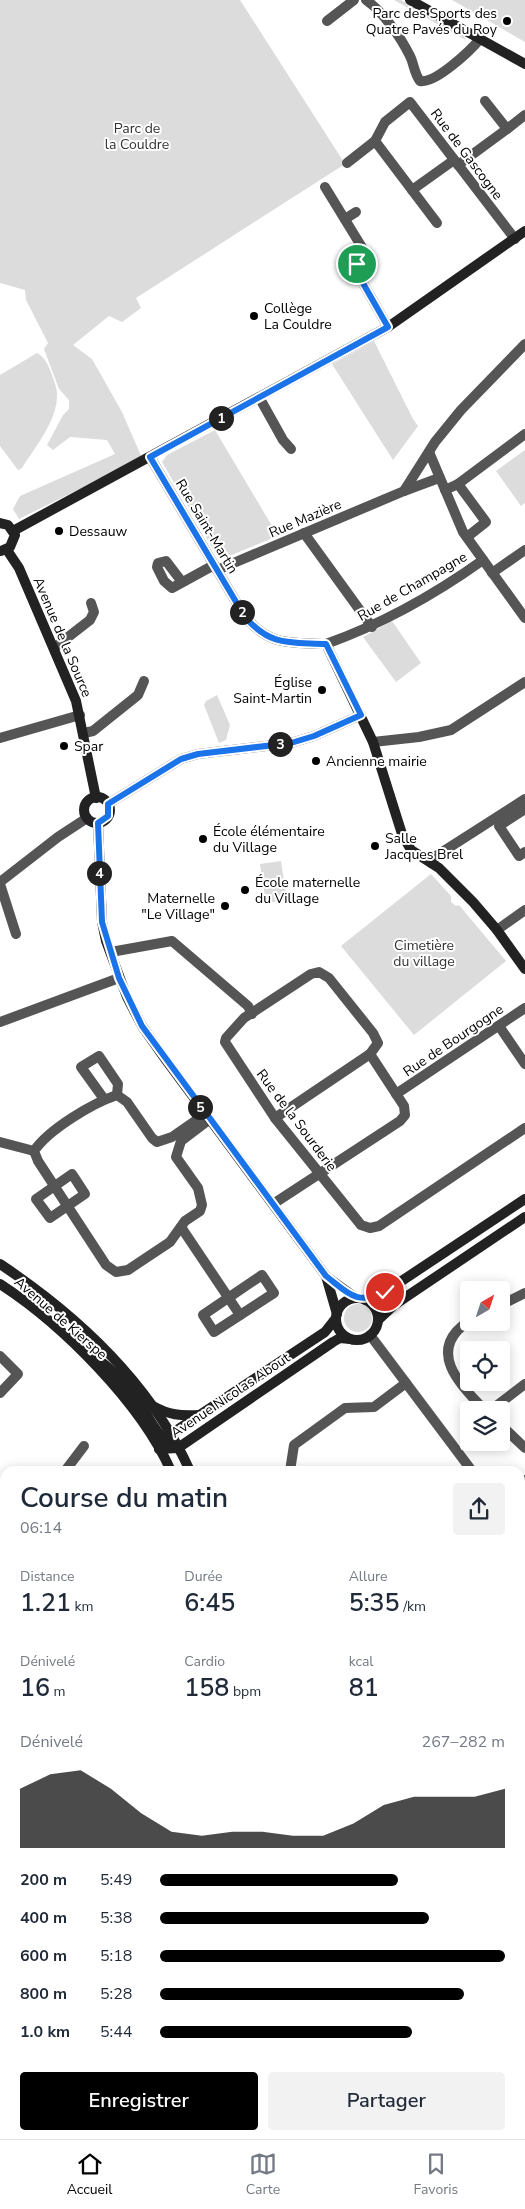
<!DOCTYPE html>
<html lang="fr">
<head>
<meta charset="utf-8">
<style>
  :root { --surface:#fff; --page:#f2f2f3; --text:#1f2937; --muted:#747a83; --line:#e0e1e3; --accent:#000 }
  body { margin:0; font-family:"Nunito Sans",sans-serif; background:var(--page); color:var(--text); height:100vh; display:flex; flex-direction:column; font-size:19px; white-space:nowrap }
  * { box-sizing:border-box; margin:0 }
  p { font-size:16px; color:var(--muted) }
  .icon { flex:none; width:28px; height:28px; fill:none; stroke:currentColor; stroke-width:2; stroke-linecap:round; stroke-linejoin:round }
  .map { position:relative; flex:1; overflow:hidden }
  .side { position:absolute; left:0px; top:1466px; width:525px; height:674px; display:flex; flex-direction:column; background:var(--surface); border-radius:15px 15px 0 0; box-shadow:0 2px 12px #0003 }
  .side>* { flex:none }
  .needle { width:32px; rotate:39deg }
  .fabs { position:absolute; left:460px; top:1281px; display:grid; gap:10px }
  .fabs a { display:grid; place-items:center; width:50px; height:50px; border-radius:5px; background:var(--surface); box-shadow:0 2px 12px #0003; font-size:25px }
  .pin { position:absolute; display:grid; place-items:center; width:42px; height:42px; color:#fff; margin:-21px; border:2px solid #fff; border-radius:50%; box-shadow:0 1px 5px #0007 }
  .km { position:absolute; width:25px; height:25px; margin:-12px; border-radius:50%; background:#222; color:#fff; font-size:14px; line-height:25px; text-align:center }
  .round { display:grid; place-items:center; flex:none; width:52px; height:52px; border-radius:5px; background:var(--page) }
  .overview { display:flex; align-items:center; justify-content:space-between; height:85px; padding:0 20px }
  h1 { font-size:28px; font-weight:600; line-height:38px }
  .metrics { display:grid; grid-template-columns:repeat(3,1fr); gap:8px; height:85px; padding:5px 20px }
  .metrics div { display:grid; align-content:center }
  .metrics b { font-size:25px; font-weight:600 }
  .metrics small { font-size:14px; font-weight:400 }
  .metrics p { font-size:14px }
  .chart { height:140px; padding:10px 20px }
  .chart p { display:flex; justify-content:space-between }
  .chart svg { width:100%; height:90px; margin-top:5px; fill:var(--accent); opacity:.7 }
  .primary-button { display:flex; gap:10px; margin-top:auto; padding:10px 20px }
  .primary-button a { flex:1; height:58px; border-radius:5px; background:var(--accent); color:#fff; font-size:20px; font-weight:600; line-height:58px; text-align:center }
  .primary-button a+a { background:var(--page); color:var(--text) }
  ul { padding:0 20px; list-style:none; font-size:16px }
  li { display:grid; grid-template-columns:80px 60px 1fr; align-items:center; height:38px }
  li i { height:12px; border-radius:6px; background:var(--accent) }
  .menu { display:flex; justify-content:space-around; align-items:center; height:70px; border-top:1px solid var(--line); background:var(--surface); font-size:14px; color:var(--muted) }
  .menu a { display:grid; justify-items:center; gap:2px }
  .menu .current { color:var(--accent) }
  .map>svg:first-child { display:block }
</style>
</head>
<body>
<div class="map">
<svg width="525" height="2139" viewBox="0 0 525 2139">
  <rect width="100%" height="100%" fill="#fff"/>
  <g fill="#dcdcdc">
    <path d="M 0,0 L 240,0 L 345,164 L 136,298 L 141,308 L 122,322 L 109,316 L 73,345 L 92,359 L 122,412 L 142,458 L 19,519 L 13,509 L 20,496 L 115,454 L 107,440 L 70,437 L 53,450 L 47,445 L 63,415 L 69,409 L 69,400 L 59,389 L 44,349 L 48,343 L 26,300 L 25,290 L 0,283 Z"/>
    <path d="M 394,0 L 401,0 L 463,35 L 466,40 Z"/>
    <path d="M 452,0 L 525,0 L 525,42 Z"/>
    <path d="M 374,341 L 413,419 L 418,426 L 393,460 L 332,364 Z"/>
    <path d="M 37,353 C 46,358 48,365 52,375 C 54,381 57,388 57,394 C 58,420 35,447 22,468 L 18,470 L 0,446 L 0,375 Z"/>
    <path d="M 215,430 L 278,536 L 224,558 L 217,556 L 162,462 L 167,455 Z"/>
    <path d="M 525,450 L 525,503 L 521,506 L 496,471 Z"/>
    <path d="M 392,621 L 421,663 L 396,682 L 363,637 Z"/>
    <path d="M 217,695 L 230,725 L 226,740 L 219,743 L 204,705 L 206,701 Z"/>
    <path d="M 281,861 L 287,900 L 266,903 L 260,864 Z"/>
    <path d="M 431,874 L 451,896 L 451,902 L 456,906 L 459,905 L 506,961 L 414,1035 L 341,946 Z"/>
    <circle cx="358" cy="1318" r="14"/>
    <path d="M 5,1705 L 5,1745 L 0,1747 L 0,1707 Z"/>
    <path d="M 525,2018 L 525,2139 L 288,2139 L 287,2135 L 520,2135 L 520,2020 Z"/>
  </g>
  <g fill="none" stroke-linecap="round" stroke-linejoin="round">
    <g stroke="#555" stroke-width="10">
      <path d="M 366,0 C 383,12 400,36 410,56 C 414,64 414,73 420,81 C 435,84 470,51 480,39"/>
      <path d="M 327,21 L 354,0"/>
      <path d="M 507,129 L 525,115"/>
      <path d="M 375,141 L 437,223"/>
      <path d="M 347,163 L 375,141 L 385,122 L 410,102 L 515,239"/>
      <path d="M 458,165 L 507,129 L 485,101"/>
      <path d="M 325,187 L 363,249 C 364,257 357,262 356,271 L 388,327"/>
      <path d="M 412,190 L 454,160"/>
      <path d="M 345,219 L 356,212"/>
      <path d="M 259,397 L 283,440 L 291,449"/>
      <path d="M 429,452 L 463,532 L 525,618"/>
      <path d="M 458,484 L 486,522 L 467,537"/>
      <path d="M 445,490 L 458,484 L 525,434"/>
      <path d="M 404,491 L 439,478"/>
      <path d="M 304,533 L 372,627"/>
      <path d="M 217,570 L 404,491 L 435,442 L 461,410 L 525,344"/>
      <path d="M 492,573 L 525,550"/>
      <path d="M 182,582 L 166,561 L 158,563 L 157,567 L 164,581 L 172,588 L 214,565"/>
      <path d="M 326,644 C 382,624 434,595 483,560"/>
      <path d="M 54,648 L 90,620 L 94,612 L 91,603"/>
      <path d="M 84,733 L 93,731 L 138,695 L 144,681"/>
      <path d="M 0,738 L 80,715"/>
      <path d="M 373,742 L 419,737 L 451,730 L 525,682"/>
      <path d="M 108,804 L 181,759 L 198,754 L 291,743 L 314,736 L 361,715"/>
      <path d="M 525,809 L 499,826 L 519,856 L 525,852"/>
      <path d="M 431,863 L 436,856 L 525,799"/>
      <path d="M 0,882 L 58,837 L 87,818"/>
      <path d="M 0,884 L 16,934"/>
      <path d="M 497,930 L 525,910"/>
      <path d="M 111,952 L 172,941 L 248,1006 L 252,1014"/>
      <path d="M 0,1022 L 119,978"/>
      <path d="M 499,1026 L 525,1064"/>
      <path d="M 396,1094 L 525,1008"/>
      <path d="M 104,1099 L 81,1067 L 99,1056 L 118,1084 L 117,1095"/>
      <path d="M 205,1114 L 172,1137 L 157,1142 L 152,1138 L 127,1102 L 117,1095 C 93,1103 49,1129 34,1151 L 38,1161 L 106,1265 L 116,1272 L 128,1270 L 170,1242 L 185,1221 L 200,1211 L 202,1205 L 198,1188 L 176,1157 L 181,1141 L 210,1119"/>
      <path d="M 275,1118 L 370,1054"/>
      <path d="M 0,1142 L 34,1151"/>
      <path d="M 72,1174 L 85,1194 L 50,1218 L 36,1199 Z"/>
      <path d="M 273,1204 C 315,1177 357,1149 400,1121 L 405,1115 L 404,1106 L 370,1054 L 378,1043 L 373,1033 L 329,978 L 319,972 L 311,974 L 244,1018 L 226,1038 L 225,1042 L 275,1118 L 361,1225 L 370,1228 L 379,1226 L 525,1128"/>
      <path d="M 181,1227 L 240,1315"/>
      <path d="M 262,1275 L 274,1293 L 214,1332 L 203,1315 Z"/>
      <path d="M 501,1305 L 525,1293"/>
      <path d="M 469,1321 C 426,1349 458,1384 485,1410"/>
      <path d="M 370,1335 L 472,1471"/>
      <path d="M 0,1356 L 18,1374 L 0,1393"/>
      <path d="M 491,1410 L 525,1384"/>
      <path d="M 501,1425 L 525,1448"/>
      <path d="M 65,1471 L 84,1446"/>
      <path d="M 290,1471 L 294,1445 L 345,1408 L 374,1407 L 406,1383"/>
      <path d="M 520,1492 L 525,1480"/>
      <path d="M 0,1542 L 5,1540"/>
      <path d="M 520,1550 L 525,1546"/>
      <path d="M 0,1635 L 5,1651"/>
      <path d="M 0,1825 L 5,1825"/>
      <path d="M 0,2095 L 5,2100"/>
      <path d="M 41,2135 L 45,2139"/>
      <path d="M 194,2135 L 194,2139"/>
      <path d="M 56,2139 L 60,2135"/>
    </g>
    <g stroke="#222" stroke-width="10">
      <path d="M 410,0 L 525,64"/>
      <path d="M 150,457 L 245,617 C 271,647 290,642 326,644 L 373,742 L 402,834 L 411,850 L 439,868 L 473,902 L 497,930 L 525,969"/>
      <path d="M 0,523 L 8,525 L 15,535 L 10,547 L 1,551"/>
      <path d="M 13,531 L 388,327 L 525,231"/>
      <path d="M 7,550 L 19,568 L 76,701 L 96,798"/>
      <circle cx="97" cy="810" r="13"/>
      <path d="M 98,823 L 102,922 L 106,941 L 127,997 L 142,1026 L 166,1060 L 326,1276 L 337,1314"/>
      <path d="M 0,1264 C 78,1316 151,1384 190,1471"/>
      <path d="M 327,1277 L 356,1298"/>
      <path d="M 0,1284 C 62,1324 141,1403 171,1471"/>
      <circle cx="357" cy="1319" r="21"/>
      <path d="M 365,1300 L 385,1292 L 525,1199"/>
      <path d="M 378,1320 L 394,1305 L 525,1217"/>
      <path d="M 89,1354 C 111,1366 130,1389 144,1410 C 152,1423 158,1436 171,1444"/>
      <path d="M 153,1406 C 169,1415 180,1416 199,1415"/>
      <path d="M 159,1449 L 178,1448 L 333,1342 L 340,1338 L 350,1339"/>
      <path d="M 159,1449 L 171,1434 L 325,1332 L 336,1318"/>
      <path d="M 520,1863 L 525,1861"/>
      <path d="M 0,1955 L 5,1955"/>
      <path d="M 265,2135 L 265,2139"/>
      <path d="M 281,2135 L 282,2139"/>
    </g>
  </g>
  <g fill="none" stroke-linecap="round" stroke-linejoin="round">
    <defs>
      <path id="route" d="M 357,264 L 356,271 L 388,327 L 150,457 L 245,617 C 271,647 290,642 326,644 L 361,715 L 314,736 L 291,743 L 198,754 L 181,759 L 108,804 L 108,816 L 98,823 L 102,922 L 119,978 L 142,1026 L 326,1276 C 348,1293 357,1306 385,1292"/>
    </defs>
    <use href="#route" stroke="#fff" stroke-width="10"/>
    <use href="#route" stroke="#1a73e8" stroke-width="6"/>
  </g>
  <g fill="#000" stroke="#fff" stroke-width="2">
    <circle cx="507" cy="21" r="5"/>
    <circle cx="254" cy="316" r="5"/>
    <circle cx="59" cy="531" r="5"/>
    <circle cx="322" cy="690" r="5"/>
    <circle cx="64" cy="746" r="5"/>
    <circle cx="316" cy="761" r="5"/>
    <circle cx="203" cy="839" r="5"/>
    <circle cx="375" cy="846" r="5"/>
    <circle cx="245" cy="890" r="5"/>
    <circle cx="225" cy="906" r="5"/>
  </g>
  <g text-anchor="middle" stroke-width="4" stroke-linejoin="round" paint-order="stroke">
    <g font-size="14" fill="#000" stroke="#fff" text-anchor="start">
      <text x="497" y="18" text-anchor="end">Parc des Sports des<tspan x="497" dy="16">Quatre Pavés du Roy</tspan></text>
      <text x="264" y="313">Collège<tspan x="264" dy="16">La Couldre</tspan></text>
      <text x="69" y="536">Dessauw</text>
      <text x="312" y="687" text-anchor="end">Église<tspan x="312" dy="16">Saint-Martin</tspan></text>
      <text x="74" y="751">Spar</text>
      <text x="326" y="766">Ancienne mairie</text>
      <text x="213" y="836">École élémentaire<tspan x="213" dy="16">du Village</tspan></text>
      <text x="385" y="843">Salle<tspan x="385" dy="16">Jacques Brel</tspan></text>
      <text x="255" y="887">École maternelle<tspan x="255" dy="16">du Village</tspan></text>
      <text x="215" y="903" text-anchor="end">Maternelle<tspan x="215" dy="16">"Le Village"</tspan></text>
    </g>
    <g font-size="14" fill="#333" stroke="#fff">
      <text x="137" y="133">Parc de<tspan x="137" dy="16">la Couldre</tspan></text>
      <text x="424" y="950">Cimetière<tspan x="424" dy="16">du village</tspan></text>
    </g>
    <g font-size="14" fill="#000" stroke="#fff">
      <text transform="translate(467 154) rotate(53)" y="5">Rue de Gascogne</text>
      <text transform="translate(305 518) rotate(-23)" y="5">Rue Mazière</text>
      <text transform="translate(207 526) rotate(59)" y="5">Rue Saint-Martin</text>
      <text transform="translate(412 586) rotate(-30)" y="5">Rue de Champagne</text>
      <text transform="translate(63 637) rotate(67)" y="5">Avenue de la Source</text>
      <text transform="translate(453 1040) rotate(-34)" y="5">Rue de Bourgogne</text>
      <text transform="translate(297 1120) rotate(53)" y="5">Rue de la Sourderie</text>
      <text transform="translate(61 1318) rotate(41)" y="5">Avenue de Kierspe</text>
      <text transform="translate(230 1395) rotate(-34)" y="5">Avenue Nicolas About</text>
    </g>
  </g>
</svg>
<div class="fabs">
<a><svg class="needle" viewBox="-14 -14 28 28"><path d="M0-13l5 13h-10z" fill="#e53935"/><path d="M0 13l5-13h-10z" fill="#747a83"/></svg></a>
<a><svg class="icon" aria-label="locate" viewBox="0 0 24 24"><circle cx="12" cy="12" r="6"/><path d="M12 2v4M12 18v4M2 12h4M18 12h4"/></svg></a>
<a><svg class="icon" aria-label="layers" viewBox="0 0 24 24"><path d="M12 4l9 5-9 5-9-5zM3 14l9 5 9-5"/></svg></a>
</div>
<div class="pin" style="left:357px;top:264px;background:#1e9e55"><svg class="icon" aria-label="arrive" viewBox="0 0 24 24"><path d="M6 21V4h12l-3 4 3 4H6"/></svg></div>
<div class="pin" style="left:385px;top:1292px;background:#d93025"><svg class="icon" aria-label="check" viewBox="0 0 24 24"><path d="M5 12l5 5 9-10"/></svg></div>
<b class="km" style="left:221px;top:418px">1</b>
<b class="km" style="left:242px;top:612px">2</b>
<b class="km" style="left:280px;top:744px">3</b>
<b class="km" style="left:99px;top:873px">4</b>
<b class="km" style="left:200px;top:1107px">5</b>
<section class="side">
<div class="overview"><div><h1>Course du matin</h1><p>06:14</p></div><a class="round"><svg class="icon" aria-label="share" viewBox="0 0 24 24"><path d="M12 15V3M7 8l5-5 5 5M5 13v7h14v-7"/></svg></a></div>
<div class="metrics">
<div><p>Distance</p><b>1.21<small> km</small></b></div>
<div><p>Durée</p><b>6:45</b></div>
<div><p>Allure</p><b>5:35<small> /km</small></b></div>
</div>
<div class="metrics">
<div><p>Dénivelé</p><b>16<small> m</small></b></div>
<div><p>Cardio</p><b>158<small> bpm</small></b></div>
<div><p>kcal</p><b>81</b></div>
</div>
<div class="chart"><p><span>Dénivelé</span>267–282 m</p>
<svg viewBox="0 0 160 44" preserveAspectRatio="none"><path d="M0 44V15L10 8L20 6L30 15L40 27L50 36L60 38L70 36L80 36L90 38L100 38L110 32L120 23L130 19L140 19L150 19L160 15V44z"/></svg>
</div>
<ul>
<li><b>200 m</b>5:49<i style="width:69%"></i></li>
<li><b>400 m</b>5:38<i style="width:78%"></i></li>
<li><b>600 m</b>5:18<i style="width:100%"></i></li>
<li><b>800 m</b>5:28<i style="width:88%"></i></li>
<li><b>1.0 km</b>5:44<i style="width:73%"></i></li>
</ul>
<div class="primary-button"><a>Enregistrer</a><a>Partager</a></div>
</section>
</div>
<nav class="menu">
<a class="current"><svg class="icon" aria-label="home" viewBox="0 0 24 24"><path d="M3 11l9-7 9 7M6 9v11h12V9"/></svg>Accueil</a>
<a><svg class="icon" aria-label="map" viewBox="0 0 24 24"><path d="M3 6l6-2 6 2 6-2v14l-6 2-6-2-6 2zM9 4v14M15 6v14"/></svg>Carte</a>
<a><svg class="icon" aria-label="saved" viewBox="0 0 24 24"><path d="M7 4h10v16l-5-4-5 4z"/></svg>Favoris</a>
</nav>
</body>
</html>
